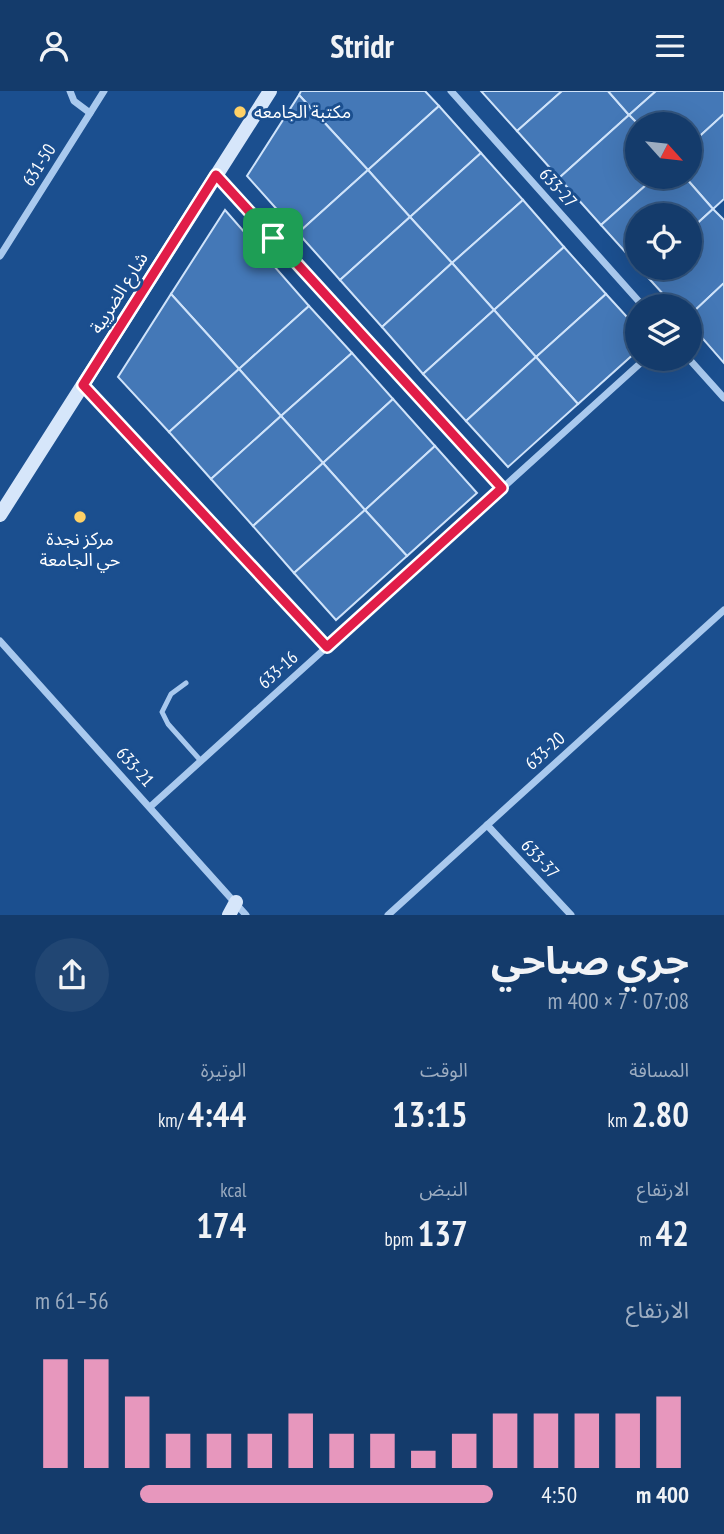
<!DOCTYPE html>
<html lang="ar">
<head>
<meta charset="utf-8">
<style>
  :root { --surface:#143b6b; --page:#214673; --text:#f1f3f6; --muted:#9dadc1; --line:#33557e; --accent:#e797bd }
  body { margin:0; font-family:"PT Sans Narrow","Noto Sans Arabic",sans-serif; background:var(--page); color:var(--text); direction:rtl; height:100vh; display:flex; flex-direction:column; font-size:26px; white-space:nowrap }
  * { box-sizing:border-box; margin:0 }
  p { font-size:23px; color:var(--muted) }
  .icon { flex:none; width:38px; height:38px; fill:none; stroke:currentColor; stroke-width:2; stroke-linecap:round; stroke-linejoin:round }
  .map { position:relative; height:824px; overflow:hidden; direction:ltr }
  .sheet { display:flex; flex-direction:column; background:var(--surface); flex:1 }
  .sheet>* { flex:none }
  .needle { width:46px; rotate:117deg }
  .buttons { position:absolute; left:625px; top:21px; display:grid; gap:14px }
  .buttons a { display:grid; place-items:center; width:77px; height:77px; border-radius:50%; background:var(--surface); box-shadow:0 7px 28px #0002,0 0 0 2px var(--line); font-size:35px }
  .pin { position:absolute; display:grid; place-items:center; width:60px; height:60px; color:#fff; margin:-30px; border-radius:14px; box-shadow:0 4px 10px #0006 }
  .round { display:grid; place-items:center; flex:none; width:74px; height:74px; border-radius:37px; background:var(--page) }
  .summary { display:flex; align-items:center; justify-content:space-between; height:119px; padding:0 35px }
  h1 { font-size:38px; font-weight:700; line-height:52px }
  .metrics { display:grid; grid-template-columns:repeat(3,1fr); gap:10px; height:119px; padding:7px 35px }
  .metrics div { display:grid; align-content:center }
  .metrics b { font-size:35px; font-weight:700 }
  .metrics small { font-size:19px; font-weight:400 }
  .metrics p { font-size:19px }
  .chart { height:196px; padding:14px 35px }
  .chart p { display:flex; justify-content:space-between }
  .chart svg { width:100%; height:126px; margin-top:7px; stroke:var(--accent); stroke-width:6 }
  ul { padding:0 35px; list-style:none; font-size:23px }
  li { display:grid; grid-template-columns:112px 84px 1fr; align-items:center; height:52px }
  li i { height:18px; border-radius:9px; background:var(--accent) }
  header { display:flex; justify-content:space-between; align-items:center; height:91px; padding:0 35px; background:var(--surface); font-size:32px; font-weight:700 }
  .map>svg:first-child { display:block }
</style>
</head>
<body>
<header><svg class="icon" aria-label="menu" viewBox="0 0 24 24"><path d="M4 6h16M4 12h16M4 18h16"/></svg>Stridr<svg class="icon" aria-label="person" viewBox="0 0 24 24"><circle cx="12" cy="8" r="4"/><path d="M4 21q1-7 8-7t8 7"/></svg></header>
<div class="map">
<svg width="724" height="824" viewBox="0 0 724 824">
  <rect width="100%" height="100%" fill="#1b4f8f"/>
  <g fill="#4478b7" stroke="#cfe3fa" stroke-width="2">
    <path d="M 301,0 L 425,0 L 439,15 L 368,79 L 299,4 Z"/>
    <path d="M 481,0 L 562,0 L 517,40 Z"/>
    <path d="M 562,0 L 608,0 L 629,24 L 559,87 L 517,40 Z"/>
    <path d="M 608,0 L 656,0 L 629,24 Z"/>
    <path d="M 656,0 L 724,0 L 724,23 L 690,54 L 690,33 L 638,33 L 629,24 Z"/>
    <path d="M 299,4 L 368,79 L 298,142 L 247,85 Z"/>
    <path d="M 439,15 L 481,62 L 410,126 L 368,79 Z"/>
    <path d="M 724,23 L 724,108 L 713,118 L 685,86 L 690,86 L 690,54 Z"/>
    <path d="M 629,24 L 638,33 L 637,86 L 655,86 L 601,134 L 559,87 Z"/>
    <path d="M 481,62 L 523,109 L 452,172 L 410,126 Z"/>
    <path d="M 368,79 L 410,126 L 340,189 L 298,142 Z"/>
    <path d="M 655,86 L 685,86 L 713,118 L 690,139 L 690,124 L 637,124 L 637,174 L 601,134 Z"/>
    <path d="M 523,109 L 564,156 L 494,219 L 452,172 Z"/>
    <path d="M 713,118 L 724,129 L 724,192 L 690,224 L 690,215 L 674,215 L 643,181 L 648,177 L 690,177 L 690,139 Z"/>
    <path d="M 225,119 L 309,215 L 239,278 L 171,203 Z"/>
    <path d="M 410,126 L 452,172 L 382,236 L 340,189 Z"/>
    <path d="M 564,156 L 606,203 L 536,266 L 494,219 Z"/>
    <path d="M 452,172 L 494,219 L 423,283 L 382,236 Z"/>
    <path d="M 724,192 L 724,272 L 690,233 L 690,224 Z"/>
    <path d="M 171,203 L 239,278 L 169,341 L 118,286 Z"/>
    <path d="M 606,203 L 637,237 L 637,260 L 578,313 L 536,266 Z"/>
    <path d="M 309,215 L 352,262 L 281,325 L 239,278 Z"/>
    <path d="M 494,219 L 536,266 L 466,330 L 423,283 Z"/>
    <path d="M 352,262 L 393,308 L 323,372 L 281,325 Z"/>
    <path d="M 536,266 L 578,313 L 508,376 L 466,330 Z"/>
    <path d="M 239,278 L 281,325 L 211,388 L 169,341 Z"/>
    <path d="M 393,308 L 435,355 L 365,419 L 323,372 Z"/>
    <path d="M 281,325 L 323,372 L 253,435 L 211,388 Z"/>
    <path d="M 435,355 L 477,402 L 407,465 L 365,419 Z"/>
    <path d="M 323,372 L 365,419 L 294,482 L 253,435 Z"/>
    <path d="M 365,419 L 407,465 L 336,529 L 294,482 Z"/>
  </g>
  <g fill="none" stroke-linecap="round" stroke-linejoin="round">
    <path stroke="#a9c9ee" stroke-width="5" d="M 186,592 L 171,603 L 162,621 L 168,633 L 201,670"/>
    <g stroke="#a9c9ee" stroke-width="7">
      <path d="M 70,0 L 74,10 L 90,22"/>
      <path d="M 451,0 L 643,215"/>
      <path d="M 216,85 L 502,397"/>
      <path d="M 0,165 L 104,0"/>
      <path d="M 689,268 L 724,307"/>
      <path d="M 83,295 L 327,556"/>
      <path d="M 0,550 L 246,824"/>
      <path d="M 150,716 L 645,268"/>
      <path d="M 487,734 L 571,824"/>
      <path d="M 388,824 L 724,519"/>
    </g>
    <g stroke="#d6e6fa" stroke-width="14">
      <path d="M 0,424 L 270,0"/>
      <path d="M 229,824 L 236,811"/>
    </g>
  </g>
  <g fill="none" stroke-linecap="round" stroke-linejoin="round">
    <defs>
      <path id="route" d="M 216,84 L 502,397 L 327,556 L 83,294 Z"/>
    </defs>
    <use href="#route" stroke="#fff" stroke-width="14"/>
    <use href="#route" stroke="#e11d48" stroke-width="9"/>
  </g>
  <g fill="#ffd166" stroke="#1b4f8f" stroke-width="2.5">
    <circle cx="240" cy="21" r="7"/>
    <circle cx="80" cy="426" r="7"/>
  </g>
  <g text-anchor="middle" stroke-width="6" stroke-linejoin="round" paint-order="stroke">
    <g font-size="18" fill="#fff" stroke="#1b4f8f" text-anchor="start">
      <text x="254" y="27">مكتبة الجامعه</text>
      <text x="80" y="454" text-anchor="middle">مركز نجدة<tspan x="80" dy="21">حي الجامعة</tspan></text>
    </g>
    <g font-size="18" fill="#fff" stroke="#1b4f8f">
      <text transform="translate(39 74) rotate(-58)" y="6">631-50</text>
      <text transform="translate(558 97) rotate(48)" y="6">633-27</text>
      <text transform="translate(119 202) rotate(-58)" y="6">شارع الضريبة</text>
      <text transform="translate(278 579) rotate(-42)" y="6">633-16</text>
      <text transform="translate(545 660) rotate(-42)" y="6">633-20</text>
      <text transform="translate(135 676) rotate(48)" y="6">633-21</text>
      <text transform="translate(540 768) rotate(47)" y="6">633-37</text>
    </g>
  </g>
</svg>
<div class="buttons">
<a><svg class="needle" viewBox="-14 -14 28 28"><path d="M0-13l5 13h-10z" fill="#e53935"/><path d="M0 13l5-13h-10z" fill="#9dadc1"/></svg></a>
<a><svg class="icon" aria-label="locate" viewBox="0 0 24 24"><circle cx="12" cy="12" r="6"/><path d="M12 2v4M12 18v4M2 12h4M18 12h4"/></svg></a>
<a><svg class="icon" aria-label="layers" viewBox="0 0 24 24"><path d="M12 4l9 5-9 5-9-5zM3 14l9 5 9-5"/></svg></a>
</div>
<div class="pin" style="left:273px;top:147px;background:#1e9e55"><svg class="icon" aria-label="arrive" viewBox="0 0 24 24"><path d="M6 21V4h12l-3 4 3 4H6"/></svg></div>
</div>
<section class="sheet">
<div class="summary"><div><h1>جري صباحي</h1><p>07:08 · 7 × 400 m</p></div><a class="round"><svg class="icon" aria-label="share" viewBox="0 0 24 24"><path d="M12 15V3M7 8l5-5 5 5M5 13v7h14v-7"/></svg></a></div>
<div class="metrics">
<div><p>المسافة</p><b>2.80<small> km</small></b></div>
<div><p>الوقت</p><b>13:15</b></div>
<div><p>الوتيرة</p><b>4:44<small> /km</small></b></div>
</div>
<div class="metrics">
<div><p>الارتفاع</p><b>42<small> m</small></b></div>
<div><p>النبض</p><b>137<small> bpm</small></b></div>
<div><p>kcal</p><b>174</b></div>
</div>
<div class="chart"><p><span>الارتفاع</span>56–61 m</p>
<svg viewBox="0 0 160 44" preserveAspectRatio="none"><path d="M5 44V6M15 44V6M25 44V19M35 44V32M45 44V32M55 44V32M65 44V25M75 44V32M85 44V32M95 44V38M105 44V32M115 44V25M125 44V25M135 44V25M145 44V25M155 44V19"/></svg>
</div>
<ul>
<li><b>400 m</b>4:50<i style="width:77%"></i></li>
</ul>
</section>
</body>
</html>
